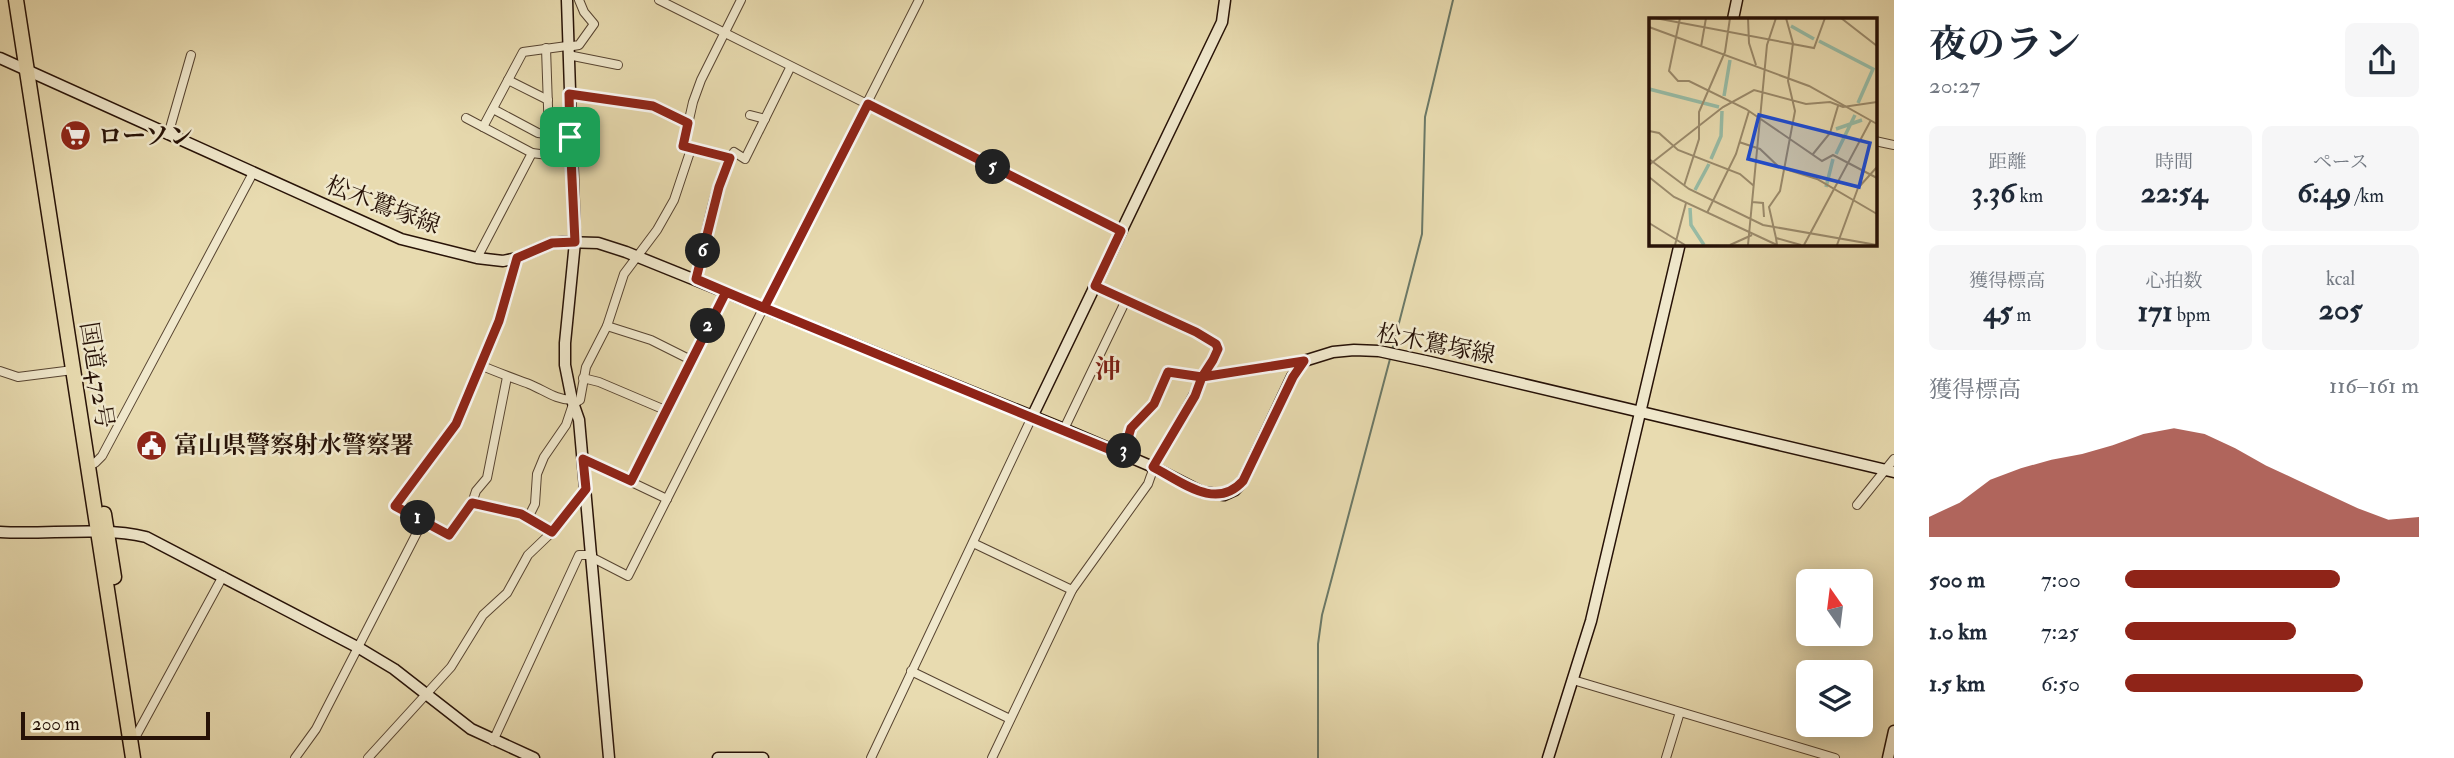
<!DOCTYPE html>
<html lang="ja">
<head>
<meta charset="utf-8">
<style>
  :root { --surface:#fff; --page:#f6f6f7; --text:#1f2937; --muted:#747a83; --accent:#8f2418 }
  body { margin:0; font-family:"IM FELL Double Pica","Noto Serif JP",serif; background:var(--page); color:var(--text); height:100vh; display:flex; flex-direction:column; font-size:26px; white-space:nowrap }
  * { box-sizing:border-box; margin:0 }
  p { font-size:23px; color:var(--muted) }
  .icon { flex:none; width:38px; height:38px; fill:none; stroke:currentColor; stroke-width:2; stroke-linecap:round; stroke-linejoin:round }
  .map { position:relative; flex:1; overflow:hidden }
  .side { display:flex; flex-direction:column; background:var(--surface); width:560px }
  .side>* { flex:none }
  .needle { width:46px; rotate:346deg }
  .fabs { position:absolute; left:1796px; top:569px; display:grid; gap:14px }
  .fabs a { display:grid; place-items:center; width:77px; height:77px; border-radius:10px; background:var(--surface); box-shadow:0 4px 18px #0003; font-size:35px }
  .scale { position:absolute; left:21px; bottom:18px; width:189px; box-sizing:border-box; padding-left:7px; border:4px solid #271207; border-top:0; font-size:19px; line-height:24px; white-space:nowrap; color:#271207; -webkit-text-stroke:5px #f0e8cc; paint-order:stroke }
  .pin { position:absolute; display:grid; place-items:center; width:60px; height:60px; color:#fff; margin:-30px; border-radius:14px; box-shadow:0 4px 10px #0006 }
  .km { position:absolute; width:35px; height:35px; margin:-18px; border-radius:50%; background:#222; color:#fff; font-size:19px; line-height:35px; text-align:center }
  .round { display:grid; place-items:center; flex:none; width:74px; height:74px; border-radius:10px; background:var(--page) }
  .summary { display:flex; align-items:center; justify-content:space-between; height:119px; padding:0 35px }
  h1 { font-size:38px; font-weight:700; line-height:52px }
  .figures { display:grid; grid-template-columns:repeat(3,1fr); gap:10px; height:119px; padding:7px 35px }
  .figures div { display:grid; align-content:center; border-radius:10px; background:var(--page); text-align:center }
  .figures b { font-size:30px; font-weight:700 }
  .figures small { font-size:19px; font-weight:400 }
  .figures p { font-size:19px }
  .chart { height:196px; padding:14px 35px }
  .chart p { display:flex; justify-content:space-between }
  .chart svg { width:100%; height:126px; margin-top:7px; fill:var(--accent); opacity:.7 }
  ul { padding:0 35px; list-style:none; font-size:23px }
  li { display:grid; grid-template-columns:112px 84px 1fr; align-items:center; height:52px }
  li i { height:18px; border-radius:9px; background:var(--accent) }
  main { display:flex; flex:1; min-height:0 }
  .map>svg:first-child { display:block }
</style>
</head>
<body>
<main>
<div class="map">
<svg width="1894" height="758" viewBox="0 0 1894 758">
  <rect width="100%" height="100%" fill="#e8dbb0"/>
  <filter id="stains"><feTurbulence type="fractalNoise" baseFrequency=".00286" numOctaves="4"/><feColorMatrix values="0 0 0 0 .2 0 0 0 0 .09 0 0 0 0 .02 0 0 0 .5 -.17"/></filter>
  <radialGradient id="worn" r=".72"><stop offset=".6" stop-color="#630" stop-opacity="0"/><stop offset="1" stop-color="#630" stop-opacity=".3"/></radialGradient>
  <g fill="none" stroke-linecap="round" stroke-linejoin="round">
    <g stroke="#6b7866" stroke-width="2">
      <path d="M 1392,350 L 1422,234 L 1425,117 L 1453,0"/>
      <path d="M 1318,758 L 1318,644 L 1322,615 L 1390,359"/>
    </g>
    <defs>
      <g id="street">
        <path d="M 659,0 L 1121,231"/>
        <path d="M 567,47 L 579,45 L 594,24 L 584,12 L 579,0"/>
        <path d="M 546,48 L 549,136"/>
        <path d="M 568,55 L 618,65"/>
        <path d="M 508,80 L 548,100"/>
        <path d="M 569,95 L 653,106 L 688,123"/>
        <path d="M 493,109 L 538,133 L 570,137"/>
        <path d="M 750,115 L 765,119"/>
        <path d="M 466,118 L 532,153 L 571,158"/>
        <path d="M 483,127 L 523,52 L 567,46"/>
        <path d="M 168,135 L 191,55"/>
        <path d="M 1875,141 L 1894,145"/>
        <path d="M 691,149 L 730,157"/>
        <path d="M 477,258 L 532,153"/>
        <path d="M 696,280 C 704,245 714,178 734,152 L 745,159 L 790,68"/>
        <path d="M 607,326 L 651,340 L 691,360"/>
        <path d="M 480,365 C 496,372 513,378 529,384 C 544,390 556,400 572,400"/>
        <path d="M 0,371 L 18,377 L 73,370"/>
        <path d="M 507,377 L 487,478 L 476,491 L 472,503 L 449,535 L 395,506 L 456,424 L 499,321 L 517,258"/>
        <path d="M 583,378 L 599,382 L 665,410"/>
        <path d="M 1064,429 L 1126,300"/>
        <path d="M 1123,455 L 1131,428 L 1154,404 L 1168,372 L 1202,377 L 1304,361"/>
        <path d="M 583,459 L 667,499"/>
        <path d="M 95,463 L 102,456 L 253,173"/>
        <path d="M 631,480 L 726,292"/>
        <path d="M 472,503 L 521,514 L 552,532"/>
        <path d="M 1857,505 L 1894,459"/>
        <path d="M 528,518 L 535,504 L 537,474 L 544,457 L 566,425 L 573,404 L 580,400 L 586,367 L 607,326 L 624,274 L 657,230 L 674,200 L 691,149 L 683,146 L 693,102 L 701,80 L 741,0"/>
        <path d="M 973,543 L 1072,590"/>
        <path d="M 593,558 L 628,576 L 919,0"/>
        <path d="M 911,671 L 1010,719"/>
        <path d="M 1573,680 L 1835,758"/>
        <path d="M 137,734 L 223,576"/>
        <path d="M 493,741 L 579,555 L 592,555"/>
        <path d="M 295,758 L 316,729 L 423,521"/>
        <path d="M 368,758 L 451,667 L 483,615 L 507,593 L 528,555 L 551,533 L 586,489"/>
        <path d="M 871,758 L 1032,417"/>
        <path d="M 992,758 L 1072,590 L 1148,484 C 1160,447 1185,414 1201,379 C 1206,368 1214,361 1218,349 L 1216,344 L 1196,332 L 1095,286"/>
        <path d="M 1666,758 L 1680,712"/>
      </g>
      <g id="secondary">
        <path d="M 567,0 L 575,242 L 565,343 L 565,365 L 572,400 L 579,420 L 609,758"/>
        <path d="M 1733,19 L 1737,0"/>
        <path d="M 0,58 L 401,239 L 477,258 L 503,261 L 517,258 L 552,243 L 563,242 L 598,243 L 626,252 L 1064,429 L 1153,467 L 1202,492 L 1224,495 L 1235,490 L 1243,481 L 1292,377 L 1304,361 L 1333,352 L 1354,350 L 1379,351 L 1430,362 L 1894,472"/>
        <path d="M 1032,417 L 1222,22 L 1225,0"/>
        <path d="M 0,532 C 48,535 99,526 146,537 L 359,648 L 394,669 L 471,729 L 534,758"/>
        <path d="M 718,758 L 763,758"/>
        <path d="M 1548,758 L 1591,621 L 1680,243"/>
        <path d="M 1888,758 L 1894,731"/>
      </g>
      <g id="highway">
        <path d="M 16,0 L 133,758"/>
        <path d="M 104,514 L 114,577"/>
      </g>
    </defs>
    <use href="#street" stroke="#574431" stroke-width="10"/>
    <use href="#secondary" stroke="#271207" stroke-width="13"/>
    <use href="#highway" stroke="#271207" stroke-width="17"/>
    <use href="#street" stroke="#f0e8cc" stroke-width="8"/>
    <use href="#secondary" stroke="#f0e8cc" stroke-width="10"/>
    <use href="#highway" stroke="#e8dbb0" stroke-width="14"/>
  </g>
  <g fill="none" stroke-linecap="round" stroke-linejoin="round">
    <defs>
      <path id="route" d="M 570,137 L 575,242 L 552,243 L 517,258 L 499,321 L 456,424 L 395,506 L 449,535 L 472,503 L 521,514 L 552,532 L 586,489 L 583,459 L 631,481 L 726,292 L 1123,455 L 1131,428 L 1154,404 L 1168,372 L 1202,377 L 1304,361 L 1293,377 L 1243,481 C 1216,511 1182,482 1153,467 L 1195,396 L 1202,377 L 1213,360 L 1218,349 L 1216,344 L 1196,332 L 1095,286 L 1121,231 L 868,104 L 764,308 L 696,279 L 719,187 L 730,158 L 683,146 L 688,123 L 653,106 L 569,94 L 570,137"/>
    </defs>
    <use href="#route" stroke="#fff" stroke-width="14"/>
    <use href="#route" stroke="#8f2418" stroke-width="9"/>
  </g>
  <defs>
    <symbol id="supermarket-disc" viewBox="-11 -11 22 22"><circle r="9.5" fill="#8f2418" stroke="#f0e8cc"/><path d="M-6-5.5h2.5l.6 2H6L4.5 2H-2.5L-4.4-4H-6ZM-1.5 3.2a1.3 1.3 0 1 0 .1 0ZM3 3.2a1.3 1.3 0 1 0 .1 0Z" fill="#fff"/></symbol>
    <symbol id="civic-disc" viewBox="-11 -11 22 22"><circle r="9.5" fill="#8f2418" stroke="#f0e8cc"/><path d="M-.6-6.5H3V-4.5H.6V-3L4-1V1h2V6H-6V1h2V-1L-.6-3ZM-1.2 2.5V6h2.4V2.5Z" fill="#fff"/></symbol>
  </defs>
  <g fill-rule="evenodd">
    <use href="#supermarket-disc" x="58" y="118" width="35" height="35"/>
    <use href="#civic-disc" x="134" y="428" width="35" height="35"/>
  </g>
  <g text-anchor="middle" stroke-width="5" stroke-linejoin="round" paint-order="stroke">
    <g font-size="24" font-weight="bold" fill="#271207" stroke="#f0e8cc" text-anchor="start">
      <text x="98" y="144">ローソン</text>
      <text x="174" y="453">富山県警察射水警察署</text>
    </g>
    <g font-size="24" fill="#271207" stroke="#f0e8cc">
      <text transform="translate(383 205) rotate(21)" y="8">松木鷲塚線</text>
      <text transform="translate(1436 344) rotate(11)" y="8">松木鷲塚線</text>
      <text transform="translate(97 375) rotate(81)" y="8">国道472号</text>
    </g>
    <g font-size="26" font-weight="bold" fill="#7a1f14" stroke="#f0e8cc">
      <text x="1108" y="378">沖</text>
    </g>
  </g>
  <g transform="translate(1649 18)">
    <rect width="228" height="228" fill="#e8dbb0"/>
    <path fill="none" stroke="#98bca6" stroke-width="3.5" d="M 142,8 L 165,21M 170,23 L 224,51 L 209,85M 0,71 L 70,89M 75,78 L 81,42M 187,111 L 213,102M 187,136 L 206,97M 62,141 L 72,118 L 73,93M 177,169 L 184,141M 46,172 L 60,146M 41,190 L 42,207 L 55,227"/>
    <path fill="none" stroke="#9b8b6c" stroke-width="2" d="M 6,0 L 165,30 L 176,0M 31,0 L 20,53 L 29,63 L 40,63 L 97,91 L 173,143 L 184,137 L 228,160M 99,0 L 100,25 L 107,47M 192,0 L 228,28M 0,9 L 160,68 L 228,106M 52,29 L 57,0M 0,113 L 10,115 L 29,132 L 91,156 L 105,168M 90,124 L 111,131 L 130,149 L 168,161 L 228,196M 164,136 L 181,115 L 189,88M 0,141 L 40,171 L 114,207 L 228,227M 0,147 L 74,89 L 105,72 L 157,86 L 181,84 L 194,89 L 228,84M 0,159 L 25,179 L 128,227M 35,168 L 50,121 L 50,94 L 76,34 L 81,0M 103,184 L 114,185 L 115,199M 58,195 L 87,136 L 100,93M 0,205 L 36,227M 127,220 L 120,189 L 131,173 L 146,93 L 139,63 L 144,25 L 137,0M 26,227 L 37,185M 81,227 L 103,217M 99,227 L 118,27 L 127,0M 128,227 L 127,220 L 152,227M 155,227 L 222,102M 188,227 L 209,170 L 228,149"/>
    <path fill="#1d4ed8" fill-opacity="0.15" stroke="#1d4ed8" stroke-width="3.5" d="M 110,97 L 221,125 L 210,169 L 99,141 Z"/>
    <rect width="228" height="228" fill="none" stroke="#271207" stroke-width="3.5"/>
  </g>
  <rect width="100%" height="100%" filter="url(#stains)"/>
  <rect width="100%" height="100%" fill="url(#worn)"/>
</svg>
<div class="fabs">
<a><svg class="needle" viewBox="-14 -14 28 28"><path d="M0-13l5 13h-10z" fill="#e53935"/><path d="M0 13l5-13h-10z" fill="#747a83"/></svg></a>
<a><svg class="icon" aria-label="layers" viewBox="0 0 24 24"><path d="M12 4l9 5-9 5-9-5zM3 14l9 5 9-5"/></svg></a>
</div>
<div class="scale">200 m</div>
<div class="pin" style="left:570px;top:137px;background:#1e9e55"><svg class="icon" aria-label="arrive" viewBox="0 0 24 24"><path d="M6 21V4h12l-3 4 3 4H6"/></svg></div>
<b class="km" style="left:418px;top:518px">1</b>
<b class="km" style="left:708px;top:326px">2</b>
<b class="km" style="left:1124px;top:451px">3</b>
<b class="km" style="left:993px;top:167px">5</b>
<b class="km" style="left:703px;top:251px">6</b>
</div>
<section class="side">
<div class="summary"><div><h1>夜のラン</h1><p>20:27</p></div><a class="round"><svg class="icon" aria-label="share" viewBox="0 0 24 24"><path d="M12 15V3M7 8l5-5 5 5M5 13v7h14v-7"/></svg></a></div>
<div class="figures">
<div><p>距離</p><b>3.36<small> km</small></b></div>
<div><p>時間</p><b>22:54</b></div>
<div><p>ペース</p><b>6:49<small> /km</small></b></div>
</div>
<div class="figures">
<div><p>獲得標高</p><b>45<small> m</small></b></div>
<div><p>心拍数</p><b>171<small> bpm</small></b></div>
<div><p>kcal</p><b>205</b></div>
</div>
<div class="chart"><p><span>獲得標高</span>116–161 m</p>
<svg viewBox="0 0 160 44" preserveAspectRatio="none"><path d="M0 44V37L10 32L20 24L30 20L40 17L50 15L60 12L70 8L80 6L90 8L100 13L110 19L120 24L130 29L140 34L150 38L160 37V44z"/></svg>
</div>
<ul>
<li><b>500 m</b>7:00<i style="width:73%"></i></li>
<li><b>1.0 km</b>7:25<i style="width:58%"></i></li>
<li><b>1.5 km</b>6:50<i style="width:81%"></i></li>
</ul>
</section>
</main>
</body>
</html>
